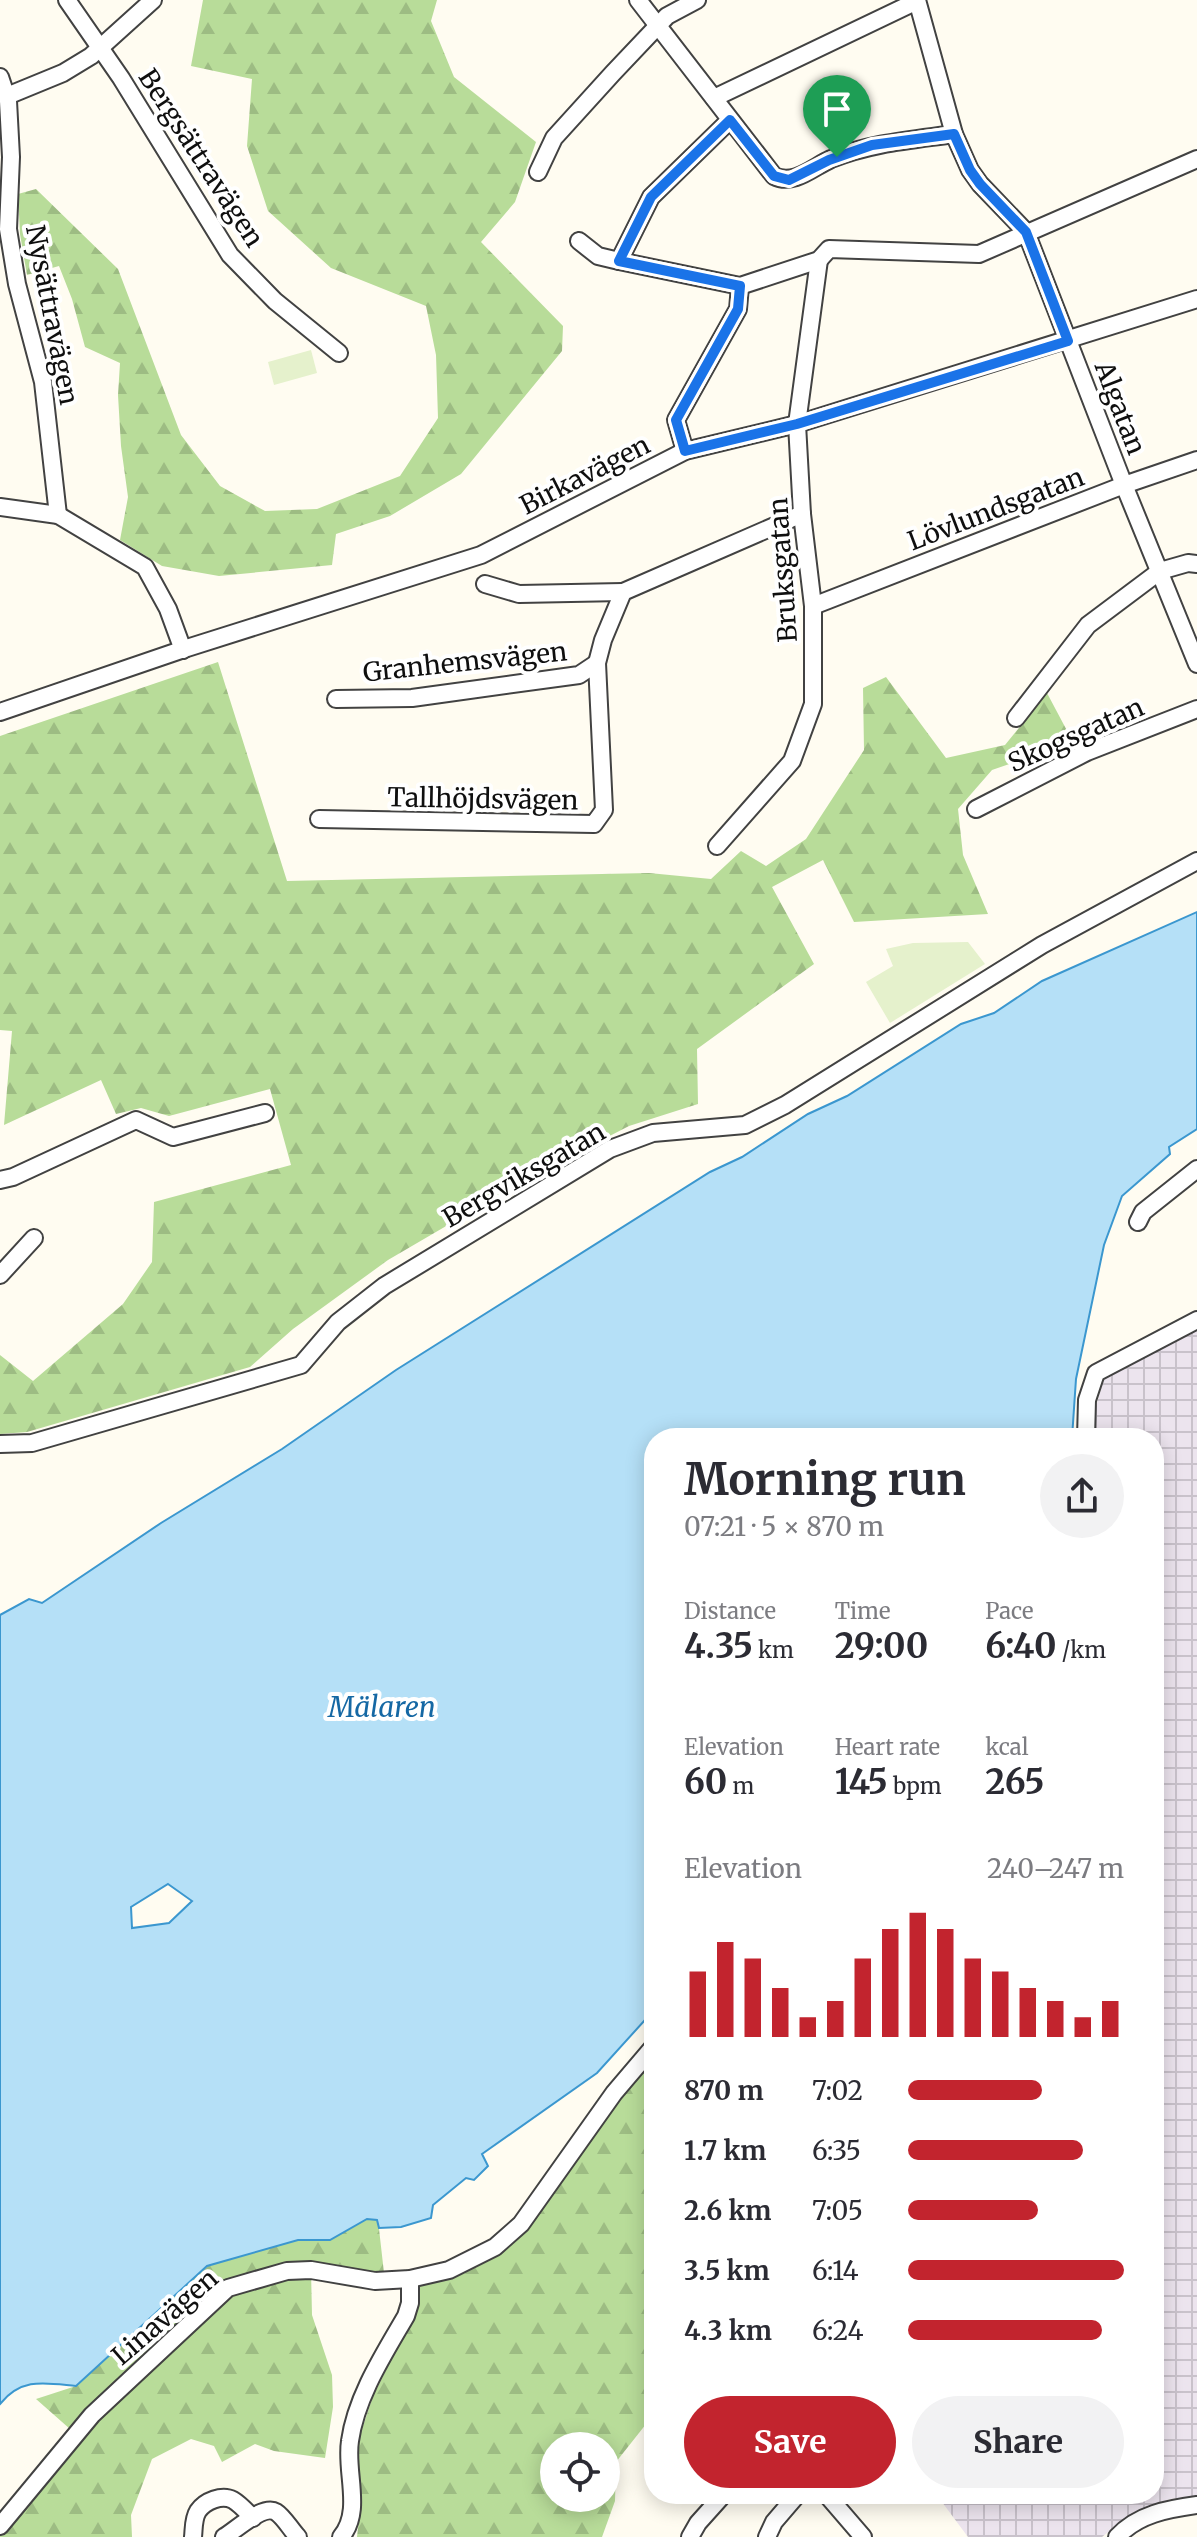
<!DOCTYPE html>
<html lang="en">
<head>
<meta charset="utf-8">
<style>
  :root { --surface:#fff; --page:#f2f2f3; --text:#2b2b33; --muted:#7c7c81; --accent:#c2242e }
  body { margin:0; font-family:Merriweather,serif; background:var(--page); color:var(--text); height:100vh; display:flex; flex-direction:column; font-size:30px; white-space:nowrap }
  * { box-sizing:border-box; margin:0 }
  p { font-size:26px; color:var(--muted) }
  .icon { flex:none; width:44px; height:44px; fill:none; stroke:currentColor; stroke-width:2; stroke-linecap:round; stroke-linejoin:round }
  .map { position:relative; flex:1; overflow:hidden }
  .sheet { position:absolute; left:644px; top:1428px; width:520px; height:1076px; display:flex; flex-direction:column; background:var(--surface); border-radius:32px; box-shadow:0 4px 20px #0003 }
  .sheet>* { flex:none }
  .tools { position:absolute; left:540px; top:2432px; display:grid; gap:16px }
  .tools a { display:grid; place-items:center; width:80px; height:80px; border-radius:50%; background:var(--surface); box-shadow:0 4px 20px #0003; font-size:40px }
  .pin { position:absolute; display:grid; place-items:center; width:68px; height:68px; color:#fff; margin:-82px -34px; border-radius:50% 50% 50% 0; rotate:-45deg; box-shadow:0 0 8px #0007 }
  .pin .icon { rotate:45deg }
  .round { display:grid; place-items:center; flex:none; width:84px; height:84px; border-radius:42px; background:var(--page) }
  .summary { display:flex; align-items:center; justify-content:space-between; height:136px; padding:0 40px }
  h1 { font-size:44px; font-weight:700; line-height:60px }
  .stats { display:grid; grid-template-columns:repeat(3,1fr); gap:12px; height:136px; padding:8px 40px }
  .stats div { display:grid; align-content:center }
  .stats b { font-size:34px; font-weight:700 }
  .stats small { font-size:22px; font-weight:400 }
  .stats p { font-size:22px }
  .chart { height:224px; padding:16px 40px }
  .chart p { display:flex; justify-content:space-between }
  .chart svg { width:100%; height:144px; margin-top:8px; stroke:var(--accent); stroke-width:6 }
  .cta { display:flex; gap:16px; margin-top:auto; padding:16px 40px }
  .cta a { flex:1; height:92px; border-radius:48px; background:var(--accent); color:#fff; font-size:32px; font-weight:700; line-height:92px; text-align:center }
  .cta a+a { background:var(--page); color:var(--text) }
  ul { padding:0 40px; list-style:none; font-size:26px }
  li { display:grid; grid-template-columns:128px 96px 1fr; align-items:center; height:60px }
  li i { height:20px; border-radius:10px; background:var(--accent) }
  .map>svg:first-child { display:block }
</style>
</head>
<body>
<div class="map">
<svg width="1197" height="2537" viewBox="0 0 1197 2537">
  <defs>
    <pattern id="industrial-grid" width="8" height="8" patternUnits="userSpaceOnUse" patternTransform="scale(2)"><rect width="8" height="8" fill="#ece4ee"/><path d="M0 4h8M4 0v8" fill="none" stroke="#c9c2cb"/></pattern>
    <pattern id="forest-firs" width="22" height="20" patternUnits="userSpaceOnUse" patternTransform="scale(2)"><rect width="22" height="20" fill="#b8dc99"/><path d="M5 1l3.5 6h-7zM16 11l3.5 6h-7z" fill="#9dbc83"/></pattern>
  </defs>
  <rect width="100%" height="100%" fill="#fffcf1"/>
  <path fill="url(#industrial-grid)" d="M 1197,1329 L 1197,2496 L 1170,2499 L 1128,2516 L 1102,2537 L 968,2537 L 936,2494 L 1154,2494 L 1154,1438 L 1094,1438 L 1095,1410 L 1105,1375 Z"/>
  <g fill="url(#forest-firs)" fill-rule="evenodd">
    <path d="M 203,0 L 437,0 L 431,21 L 454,77 L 536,142 L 515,202 L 481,242 L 563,326 L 562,351 L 461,474 L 390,516 L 336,534 L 332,565 L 219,576 L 162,566 L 120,540 L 128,497 L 121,446 L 118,395 L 120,363 L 85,347 L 72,299 L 59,266 L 27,275 L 20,234 L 18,194 L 36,189 L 118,269 L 181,435 L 220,486 L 265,511 L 317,509 L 400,476 L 438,418 L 436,355 L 426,306 L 331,268 L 268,211 L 247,146 L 252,79 L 191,66 Z"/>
    <path d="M 218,662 L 287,881 L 649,873 L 711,879 L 741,851 L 766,866 L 806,839 L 864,750 L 863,688 L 886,677 L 946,758 L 1005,745 L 1047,693 L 1073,742 L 992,770 L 958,809 L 963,855 L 988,914 L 854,922 L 823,860 L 772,887 L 814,964 L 697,1049 L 698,1104 L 629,1126 L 532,1176 L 388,1260 L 293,1329 L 250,1367 L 27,1432 L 0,1434 L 0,1355 L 33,1381 L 123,1304 L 152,1262 L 154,1202 L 291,1165 L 270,1089 L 169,1116 L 141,1108 L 116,1114 L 101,1080 L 4,1125 L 12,1031 L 0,1030 L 0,736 Z"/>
    <path d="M 654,2056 L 654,2414 L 616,2462 L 615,2501 L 602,2537 L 357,2537 L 360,2508 L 357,2479 L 358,2441 L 373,2396 L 413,2316 L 418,2284 L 456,2276 L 499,2253 L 528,2228 L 576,2162 L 602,2119 ZM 554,2446 L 606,2446 L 606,2498 L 554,2498 Z"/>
    <path d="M 367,2219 L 378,2220 L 384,2273 L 312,2264 L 268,2268 L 214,2291 L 70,2429 L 36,2399 L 76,2386 L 208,2266 L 298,2240 L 330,2240 Z"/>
    <path d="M 311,2270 L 312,2315 L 332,2375 L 333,2407 L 325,2458 L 274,2451 L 255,2444 L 222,2462 L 214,2446 L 191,2439 L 152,2459 L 131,2515 L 132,2537 L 0,2537 L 0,2526 L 36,2481 L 228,2288 Z"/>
  </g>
  <g fill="#e5f1cc">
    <path d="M 311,350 L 317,373 L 274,385 L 268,362 Z"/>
    <path d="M 968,942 L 985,964 L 890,1023 L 866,982 L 893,966 L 886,949 L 913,943 Z"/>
  </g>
  <path fill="#b5e0f7" stroke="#3b97cf" stroke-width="2" fill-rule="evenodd" d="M 1197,912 L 1197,1129 L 1169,1147 L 1170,1154 L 1122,1196 L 1104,1245 L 1076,1379 L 1072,1438 L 654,1438 L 654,2010 L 597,2073 L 482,2154 L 488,2166 L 474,2180 L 466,2178 L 433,2205 L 431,2218 L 401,2227 L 379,2228 L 377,2220 L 367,2219 L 330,2240 L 298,2240 L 207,2266 L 76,2386 C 45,2383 22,2377 0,2404 L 0,1615 L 29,1599 L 42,1603 L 161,1523 L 282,1449 L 396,1370 L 710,1172 L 742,1157 L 808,1114 L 847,1096 L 961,1024 L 994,1013 L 1042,981 ZM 168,1884 L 192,1901 L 169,1923 L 132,1928 L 131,1907 Z"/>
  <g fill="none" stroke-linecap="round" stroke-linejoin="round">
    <defs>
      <g id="minor">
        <path d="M 67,0 L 121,78 L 230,255 L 275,301 L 339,353"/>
        <path d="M 638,0 L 774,176 C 794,186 813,167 831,159 C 871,143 911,140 954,134"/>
        <path d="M 917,0 L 954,134 L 970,170 L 980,184 L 1026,232 L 1124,485 L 1197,664"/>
        <path d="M 0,77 L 8,101 L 11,157 L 8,229 L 17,284 L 43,382 L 58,515"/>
        <path d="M 7,96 L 63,73 L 91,56 L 153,0"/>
        <path d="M 714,98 L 917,1"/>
        <path d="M 538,172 L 554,138 L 613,73 L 667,16 L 697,0"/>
        <path d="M 579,241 L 598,256 L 619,261 L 651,197 L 730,120"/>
        <path d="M 619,261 L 740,286 L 819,260 L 829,249 L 979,254 L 1197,159"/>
        <path d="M 685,451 L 676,420 L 738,309 L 740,286"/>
        <path d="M 0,507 L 58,515 L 145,567 L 168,609 L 183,650"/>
        <path d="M 485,584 L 519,594 L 623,592"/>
        <path d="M 813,606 L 1124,485 L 1197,460"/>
        <path d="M 336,699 L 412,698 L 579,675 L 597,663"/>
        <path d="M 0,712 L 187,648 L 481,555 L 685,451 L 797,424 L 1197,299"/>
        <path d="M 1016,718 L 1088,625 L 1160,571 L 1188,563 L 1197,564"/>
        <path d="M 976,809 L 1087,752 L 1197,709"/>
        <path d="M 319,819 L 594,824 L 604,810 L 597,663 L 603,640 L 623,592 L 802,514"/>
        <path d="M 717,846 L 792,761 L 813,704 L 813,606 L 802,514 L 797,424 L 819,260"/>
        <path d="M 0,1180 L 13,1177 L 136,1120 L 173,1137 L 265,1113"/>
        <path d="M 1138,1222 L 1143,1212 L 1197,1169"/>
        <path d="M 0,1275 L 34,1238"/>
        <path d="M 1086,1438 L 1087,1400 L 1096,1373 L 1197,1320"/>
        <path d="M 0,1444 L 32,1443 L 301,1365 L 338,1322 L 384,1286 L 610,1149 L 653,1133 L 745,1125 L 785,1105 L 1042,945 L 1197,861"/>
        <path d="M 826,2494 L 863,2537"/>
        <path d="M 0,2526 L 92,2415 L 228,2288 L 287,2271 L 311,2270 L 375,2281 L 410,2279 L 449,2270 L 495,2247 L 521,2224 L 614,2093 L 654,2046"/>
        <path d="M 193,2537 C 194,2529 193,2519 198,2511 C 205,2501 222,2494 233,2500 C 240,2504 247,2512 253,2518"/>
        <path d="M 224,2537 C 236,2530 263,2504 276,2512 C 284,2517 291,2530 298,2537"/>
        <path d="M 341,2537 C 363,2511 345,2472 350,2441 C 356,2397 384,2354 406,2316 L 410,2303 L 410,2279"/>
        <path d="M 690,2537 L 698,2523 L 724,2494"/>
        <path d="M 767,2537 L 774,2522 L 798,2494"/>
        <path d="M 1117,2537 C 1138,2514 1168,2509 1197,2505"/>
      </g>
    </defs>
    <use href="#minor" stroke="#424242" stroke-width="20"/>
    <use href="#minor" stroke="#fff" stroke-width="16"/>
  </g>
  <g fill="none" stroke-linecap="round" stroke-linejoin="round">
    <defs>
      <path id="route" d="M 730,120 L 774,176 L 789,180 L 829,160 L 872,145 L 954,134 L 970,170 L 980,184 L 1026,232 L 1068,341 L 797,424 L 685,451 L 676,420 L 738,309 L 740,286 L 619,261 L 651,197 Z"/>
    </defs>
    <use href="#route" stroke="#fff" stroke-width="16"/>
    <use href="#route" stroke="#1a73e8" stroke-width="10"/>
  </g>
  <g text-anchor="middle" stroke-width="8" stroke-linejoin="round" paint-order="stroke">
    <g font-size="26" fill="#0f0f0f" stroke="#fff">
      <text transform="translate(201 158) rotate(57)" y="9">Bergsättravägen</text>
      <text transform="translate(52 315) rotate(79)" y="9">Nysättravägen</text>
      <text transform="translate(1120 408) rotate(69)" y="9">Algatan</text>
      <text transform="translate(585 475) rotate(-27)" y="9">Birkavägen</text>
      <text transform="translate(996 509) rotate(-21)" y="9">Lövlundsgatan</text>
      <text transform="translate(783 570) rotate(-94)" y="9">Bruksgatan</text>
      <text transform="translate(465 662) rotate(-6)" y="9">Granhemsvägen</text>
      <text transform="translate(1076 735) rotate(-24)" y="9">Skogsgatan</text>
      <text transform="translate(483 799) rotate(1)" y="9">Tallhöjdsvägen</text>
      <text transform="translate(524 1175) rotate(-30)" y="9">Bergviksgatan</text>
      <text transform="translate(165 2317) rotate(-41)" y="9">Linavägen</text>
    </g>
    <g font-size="28" font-style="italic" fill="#1568a4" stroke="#fff">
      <text x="382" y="1717">Mälaren</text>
    </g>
  </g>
</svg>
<div class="tools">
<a><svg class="icon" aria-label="locate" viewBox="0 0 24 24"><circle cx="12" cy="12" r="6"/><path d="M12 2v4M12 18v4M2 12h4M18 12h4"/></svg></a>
</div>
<div class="pin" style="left:837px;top:157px;background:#1e9e55"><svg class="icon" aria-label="arrive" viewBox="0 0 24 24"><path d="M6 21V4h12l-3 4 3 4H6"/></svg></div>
<section class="sheet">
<div class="summary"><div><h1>Morning run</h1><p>07:21 · 5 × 870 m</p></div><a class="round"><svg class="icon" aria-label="share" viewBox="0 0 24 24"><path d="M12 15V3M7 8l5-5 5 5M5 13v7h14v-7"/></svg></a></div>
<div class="stats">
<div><p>Distance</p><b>4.35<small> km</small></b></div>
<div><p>Time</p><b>29:00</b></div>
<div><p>Pace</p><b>6:40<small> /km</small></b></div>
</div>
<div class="stats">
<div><p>Elevation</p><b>60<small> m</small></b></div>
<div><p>Heart rate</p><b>145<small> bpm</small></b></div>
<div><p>kcal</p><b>265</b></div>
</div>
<div class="chart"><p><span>Elevation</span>240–247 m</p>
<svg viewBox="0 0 160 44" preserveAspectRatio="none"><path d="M5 44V24M15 44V15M25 44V20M35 44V29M45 44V38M55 44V33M65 44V20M75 44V11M85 44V6M95 44V11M105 44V20M115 44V24M125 44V29M135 44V33M145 44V38M155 44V33"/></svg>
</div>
<ul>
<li><b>870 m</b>7:02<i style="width:62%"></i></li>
<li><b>1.7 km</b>6:35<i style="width:81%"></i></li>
<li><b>2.6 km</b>7:05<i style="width:60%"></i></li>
<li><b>3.5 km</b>6:14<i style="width:100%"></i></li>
<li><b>4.3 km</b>6:24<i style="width:90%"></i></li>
</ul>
<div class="cta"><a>Save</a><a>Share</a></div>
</section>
</div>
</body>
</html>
